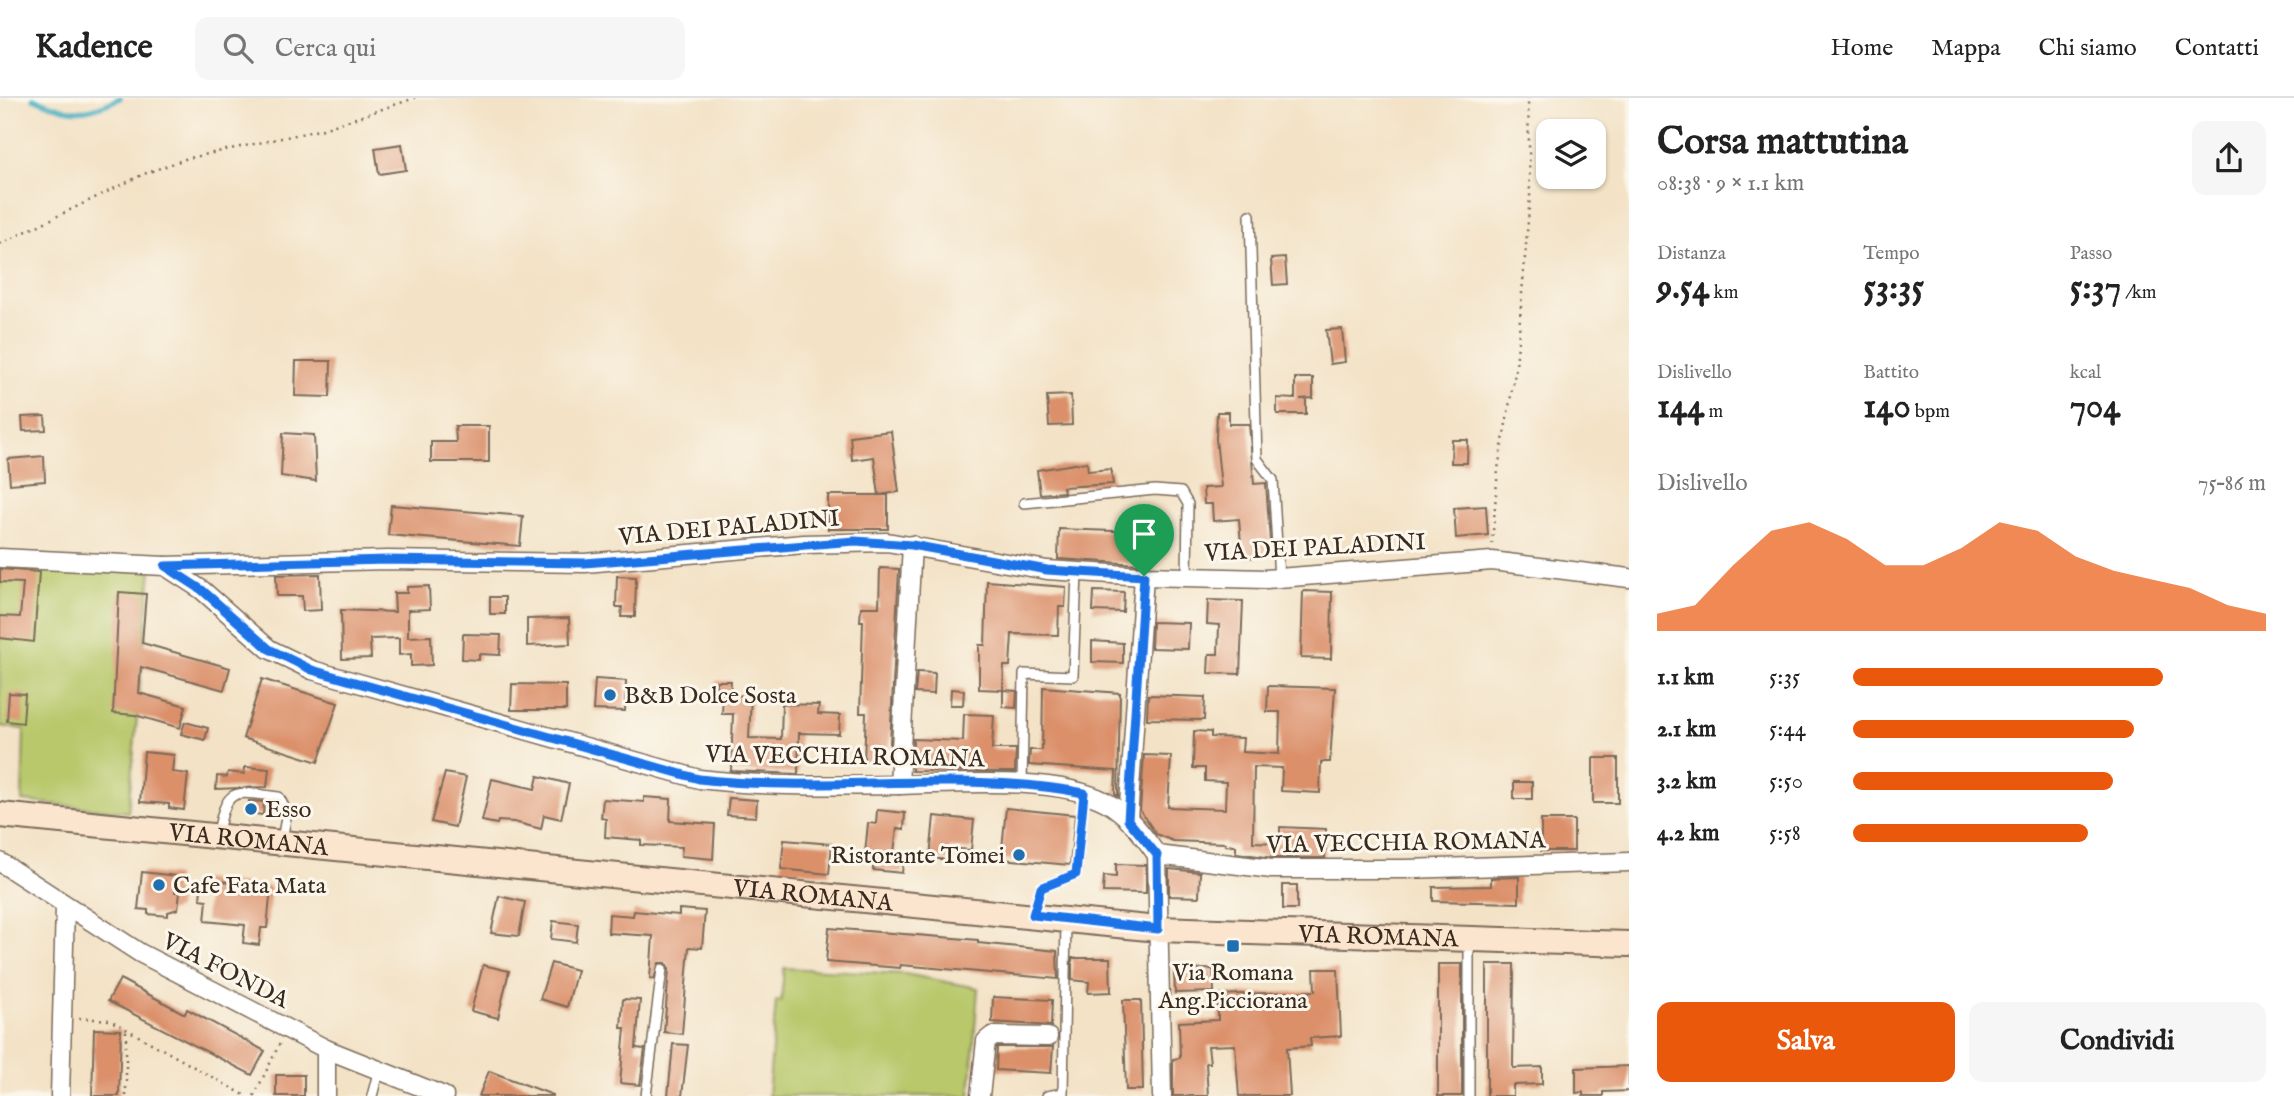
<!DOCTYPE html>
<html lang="it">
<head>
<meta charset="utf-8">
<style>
  :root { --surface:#fff; --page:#f6f6f6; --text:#222; --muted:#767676; --line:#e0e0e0; --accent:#ea580c }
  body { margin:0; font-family:"IM FELL English",serif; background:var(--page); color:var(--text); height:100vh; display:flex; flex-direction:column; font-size:26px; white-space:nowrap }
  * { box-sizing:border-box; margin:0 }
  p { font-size:23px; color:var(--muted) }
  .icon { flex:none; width:38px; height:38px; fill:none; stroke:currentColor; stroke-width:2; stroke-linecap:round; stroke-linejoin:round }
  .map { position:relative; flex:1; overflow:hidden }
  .drawer { display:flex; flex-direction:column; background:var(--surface); width:665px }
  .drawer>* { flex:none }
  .buttons { position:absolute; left:1536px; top:21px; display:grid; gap:14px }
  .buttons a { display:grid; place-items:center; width:70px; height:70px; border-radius:14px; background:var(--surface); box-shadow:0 2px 5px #0004; font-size:35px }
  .pin { position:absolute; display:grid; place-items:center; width:60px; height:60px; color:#fff; margin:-72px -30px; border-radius:50% 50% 50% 0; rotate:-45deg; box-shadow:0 0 7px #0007 }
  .pin .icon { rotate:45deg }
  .round { display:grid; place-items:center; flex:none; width:74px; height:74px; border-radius:14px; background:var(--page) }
  .head { display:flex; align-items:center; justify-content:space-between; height:119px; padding:0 28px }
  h1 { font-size:38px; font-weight:700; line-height:52px }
  .metrics { display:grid; grid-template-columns:repeat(3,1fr); gap:10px; height:119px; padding:7px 28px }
  .metrics div { display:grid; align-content:center }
  .metrics b { font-size:35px; font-weight:700 }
  .metrics small { font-size:19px; font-weight:400 }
  .metrics p { font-size:19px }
  .chart { height:196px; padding:14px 28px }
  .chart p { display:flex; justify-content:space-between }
  .chart svg { width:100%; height:126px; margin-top:7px; fill:var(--accent); opacity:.7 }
  .primary-button { display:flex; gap:14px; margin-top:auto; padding:14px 28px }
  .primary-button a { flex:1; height:80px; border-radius:14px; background:var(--accent); color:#fff; font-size:28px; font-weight:700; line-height:80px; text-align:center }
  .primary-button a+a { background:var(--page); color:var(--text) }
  ul { padding:0 28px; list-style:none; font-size:23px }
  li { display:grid; grid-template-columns:112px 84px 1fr; align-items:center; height:52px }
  li i { height:18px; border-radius:9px; background:var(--accent) }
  header { display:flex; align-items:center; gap:42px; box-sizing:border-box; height:98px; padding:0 35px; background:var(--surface); border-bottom:2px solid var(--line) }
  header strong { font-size:33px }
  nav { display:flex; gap:38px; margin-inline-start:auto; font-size:24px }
  .search { width:490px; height:63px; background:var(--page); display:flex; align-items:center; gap:18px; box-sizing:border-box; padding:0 24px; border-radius:14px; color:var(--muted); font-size:26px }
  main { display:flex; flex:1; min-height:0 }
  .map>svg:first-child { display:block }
</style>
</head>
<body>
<header>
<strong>Kadence</strong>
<div class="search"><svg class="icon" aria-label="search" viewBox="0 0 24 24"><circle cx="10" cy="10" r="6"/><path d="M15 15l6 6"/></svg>Cerca qui</div>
<nav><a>Home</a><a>Mappa</a><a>Chi siamo</a><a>Contatti</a></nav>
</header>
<main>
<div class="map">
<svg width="1629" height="998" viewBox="0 0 1629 998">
  <rect width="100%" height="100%" fill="#fbf7ec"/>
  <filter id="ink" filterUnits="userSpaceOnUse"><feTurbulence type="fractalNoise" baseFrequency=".0143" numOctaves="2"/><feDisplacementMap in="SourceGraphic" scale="14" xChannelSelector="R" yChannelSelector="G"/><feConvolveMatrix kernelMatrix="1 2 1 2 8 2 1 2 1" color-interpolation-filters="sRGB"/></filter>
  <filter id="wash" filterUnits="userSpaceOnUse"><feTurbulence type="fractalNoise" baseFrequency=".00686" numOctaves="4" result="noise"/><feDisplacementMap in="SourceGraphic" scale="28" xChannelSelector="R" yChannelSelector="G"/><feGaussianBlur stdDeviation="1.57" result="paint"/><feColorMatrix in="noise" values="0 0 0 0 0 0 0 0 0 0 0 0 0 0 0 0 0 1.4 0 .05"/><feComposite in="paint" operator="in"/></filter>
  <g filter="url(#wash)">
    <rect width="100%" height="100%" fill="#f3e2c6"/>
    <g fill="#b8c86b" stroke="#7a7944" stroke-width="2">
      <path d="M 0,466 L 151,473 L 128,714 L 22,703 L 24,631 L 0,628 Z"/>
      <path d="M 784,870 L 905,876 L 978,890 L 970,998 L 768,998 L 776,903 L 781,903 Z"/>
    </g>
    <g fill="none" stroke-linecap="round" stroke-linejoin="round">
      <path stroke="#42aec1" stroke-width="5" d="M 33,0 C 69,16 84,18 120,0"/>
    </g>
    <g id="blocks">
      <g fill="#db906a">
        <path d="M 402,46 L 406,72 L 379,76 L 375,50 Z"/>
        <path d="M 1285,160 L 1287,186 L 1273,187 L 1271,161 Z"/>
        <path d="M 1342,231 L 1345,264 L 1330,266 L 1326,232 Z"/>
        <path d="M 296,263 L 331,263 L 330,299 L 295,298 Z"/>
        <path d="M 1295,280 L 1313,280 L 1313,300 L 1300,301 L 1306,301 L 1306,316 L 1277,316 L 1277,300 L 1295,301 Z"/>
        <path d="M 1071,297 L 1072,327 L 1049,328 L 1047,298 Z"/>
        <path d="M 1217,314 L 1229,314 L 1229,326 L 1249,326 L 1254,386 L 1266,385 L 1271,458 L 1242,460 L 1239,421 L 1213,423 L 1212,406 L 1204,406 L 1203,390 L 1221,389 L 1216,341 Z"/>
        <path d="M 45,318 L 46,332 L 23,333 L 22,319 Z"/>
        <path d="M 455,328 L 489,328 L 489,364 L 431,364 L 431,344 L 456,344 Z"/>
        <path d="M 891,333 L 899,394 L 879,397 L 874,359 L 852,362 L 850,338 Z"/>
        <path d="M 283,335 L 314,337 L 316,383 L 281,378 Z"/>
        <path d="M 1452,342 L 1468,342 L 1467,365 L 1451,365 Z"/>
        <path d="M 44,358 L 45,383 L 10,386 L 8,361 Z"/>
        <path d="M 1087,364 L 1088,373 L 1111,371 L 1113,386 L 1063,389 L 1064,394 L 1040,396 L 1037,372 Z"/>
        <rect x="828" y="397" width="60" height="34"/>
        <path d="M 391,407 L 523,418 L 520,448 L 388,437 Z"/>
        <path d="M 1486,408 L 1488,437 L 1456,440 L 1454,410 Z"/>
        <path d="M 1059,431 L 1140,434 L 1139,466 L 1058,461 Z"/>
        <path d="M 880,470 L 899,471 L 889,664 L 864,663 L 866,615 L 860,615 L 863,523 L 860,523 L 861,509 L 879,509 Z"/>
        <path d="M 0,471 L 39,474 L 34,544 L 0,540 L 0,518 L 20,519 L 23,485 L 0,484 Z"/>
        <path d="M 320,476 L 321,512 L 303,513 L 302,498 L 277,498 L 276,477 Z"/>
        <path d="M 617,478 L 636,479 L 635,519 L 621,519 L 622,509 L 616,509 Z"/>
        <path d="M 987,483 L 1066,489 L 1065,509 L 1059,509 L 1058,537 L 1012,536 L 1010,568 L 1004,568 L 1003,592 L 979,591 L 979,547 L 985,547 Z"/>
        <path d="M 429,488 L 430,511 L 408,512 L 408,539 L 431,538 L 432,567 L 411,568 L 411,556 L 399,557 L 399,540 L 370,541 L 371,560 L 342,561 L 341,512 L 395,514 L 394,495 L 407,495 L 407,489 Z"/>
        <path d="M 1094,493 L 1124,494 L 1123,514 L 1093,513 Z"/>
        <path d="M 1303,493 L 1332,494 L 1331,561 L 1301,560 Z"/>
        <path d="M 119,494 L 146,496 L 142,545 L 230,570 L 224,592 L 141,569 L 139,595 L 186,608 L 180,630 L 135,617 L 113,615 Z"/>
        <rect x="490" y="499" width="15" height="17"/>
        <path d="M 1208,502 L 1243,503 L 1240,576 L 1208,575 L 1209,556 L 1218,556 L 1219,527 L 1207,526 Z"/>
        <path d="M 569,520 L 570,546 L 527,548 L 527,521 Z"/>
        <path d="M 1152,524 L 1189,525 L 1188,551 L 1151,550 Z"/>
        <path d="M 463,536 L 501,537 L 500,557 L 479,556 L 479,562 L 462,561 Z"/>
        <path d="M 1092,543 L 1123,545 L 1123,565 L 1092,564 Z"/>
        <path d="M 917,574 L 935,575 L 934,596 L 915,595 Z"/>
        <path d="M 262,581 L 338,605 L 318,664 L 243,640 Z"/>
        <path d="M 595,581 L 626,583 L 625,613 L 593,612 Z"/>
        <path d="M 716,583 L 731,583 L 730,597 L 751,598 L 749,640 L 781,641 L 782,606 L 819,607 L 818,616 L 840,617 L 839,636 L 799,635 L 798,676 L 731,673 L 733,616 L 722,616 L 723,596 L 715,596 Z"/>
        <path d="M 512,586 L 566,587 L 566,612 L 511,612 Z"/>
        <path d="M 1268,588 L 1335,590 L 1330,664 L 1321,664 L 1320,695 L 1281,693 L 1282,670 L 1254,669 L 1253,744 L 1280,745 L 1280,729 L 1326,731 L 1325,760 L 1273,760 L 1236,755 L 1236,748 L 1225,747 L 1225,745 L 1173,743 L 1156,736 L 1140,712 L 1144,657 L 1171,658 L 1168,709 L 1225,711 L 1226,684 L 1205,683 L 1205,670 L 1193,670 L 1194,633 L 1211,634 L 1211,639 L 1243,640 L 1242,654 L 1279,656 L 1280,614 L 1267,614 Z"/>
        <path d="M 1043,589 L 1120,595 L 1118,698 L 1115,696 L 1116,673 L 1029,667 L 1030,652 L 1042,652 Z"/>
        <path d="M 951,591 L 964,592 L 963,607 L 950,607 Z"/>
        <path d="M 1003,592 L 1017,593 L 1016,610 L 1003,609 Z"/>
        <path d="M 9,595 L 25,596 L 23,625 L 7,623 Z"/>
        <path d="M 1148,597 L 1205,599 L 1204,622 L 1147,621 Z"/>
        <path d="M 964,616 L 994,617 L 992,651 L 1016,651 L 1015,674 L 912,673 L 913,641 L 963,643 Z"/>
        <path d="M 185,624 L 208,630 L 205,642 L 181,636 Z"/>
        <path d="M 144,654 L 174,657 L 172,674 L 188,676 L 184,712 L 169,710 L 169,706 L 140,704 Z"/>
        <rect x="1593" y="660" width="25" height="45"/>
        <path d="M 245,669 L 269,671 L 267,689 L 216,691 L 217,678 L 227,679 L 228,674 L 244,676 Z"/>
        <path d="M 445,675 L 466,679 L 455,729 L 431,724 Z"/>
        <path d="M 538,678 L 569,686 L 561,721 L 544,717 L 541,731 L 514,724 L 498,723 L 497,726 L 482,723 L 492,681 L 535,691 Z"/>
        <rect x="1514" y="684" width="18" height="17"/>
        <path d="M 644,699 L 671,701 L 670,723 L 715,726 L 713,761 L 681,758 L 682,749 L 641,747 L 641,742 L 605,739 L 606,721 L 601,720 L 603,701 L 644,704 Z"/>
        <path d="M 729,700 L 757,702 L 756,719 L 727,717 Z"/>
        <path d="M 249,703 L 264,704 L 263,717 L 248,715 Z"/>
        <path d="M 1006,710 L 1075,717 L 1070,767 L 1001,761 Z"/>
        <path d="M 877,712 L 905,715 L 904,731 L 897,730 L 894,755 L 904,756 L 902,775 L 873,772 L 874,757 L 865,756 L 868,725 L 876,726 Z"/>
        <path d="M 934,718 L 974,722 L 971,752 L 950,750 L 949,762 L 930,760 Z"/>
        <rect x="1541" y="722" width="33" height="31"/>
        <path d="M 784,742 L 832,746 L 829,776 L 781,771 Z"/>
        <path d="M 1116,766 L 1146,767 L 1146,795 L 1103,794 L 1104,778 L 1116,779 Z"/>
        <path d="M 1169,771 L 1200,774 L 1199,799 L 1169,798 Z"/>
        <path d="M 142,774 L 176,778 L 175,794 L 180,794 L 178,811 L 168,814 L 168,818 L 148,816 L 148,812 L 138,811 Z"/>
        <path d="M 1519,779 L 1519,805 L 1433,803 L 1433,789 L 1491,788 L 1491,780 Z"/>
        <path d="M 202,781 L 271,789 L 267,830 L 261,830 L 259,847 L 243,845 L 245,827 L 205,823 L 207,802 L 200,801 Z"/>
        <rect x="1283" y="787" width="14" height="24"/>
        <path d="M 499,798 L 525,804 L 519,838 L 491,835 Z"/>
        <path d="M 679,811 L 705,813 L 702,850 L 689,849 L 682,936 L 664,934 L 669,871 L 666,865 L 659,865 L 654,881 L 650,880 L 653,838 L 608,835 L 609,816 L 633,818 L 634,813 L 679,817 Z"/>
        <path d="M 553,823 L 578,826 L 576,844 L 551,841 Z"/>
        <path d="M 829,830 L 978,842 L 978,845 L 1057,853 L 1058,881 L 901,867 L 900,870 L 826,864 Z"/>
        <path d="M 1072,860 L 1110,860 L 1111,894 L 1088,895 L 1089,884 L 1072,882 Z"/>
        <path d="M 551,865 L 577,872 L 567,909 L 540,901 Z"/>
        <rect x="1438" y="866" width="24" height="132"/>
        <path d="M 1487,866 L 1514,866 L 1513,970 L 1542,969 L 1542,986 L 1513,987 L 1513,998 L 1487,998 Z"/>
        <path d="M 483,867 L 509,873 L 498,920 L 471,913 Z"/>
        <path d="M 1213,871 L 1214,894 L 1175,895 L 1174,872 Z"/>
        <path d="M 1314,871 L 1338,871 L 1341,938 L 1310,940 L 1311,948 L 1287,950 L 1290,998 L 1239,998 L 1235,947 L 1208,948 L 1210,965 L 1206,965 L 1208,998 L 1173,998 L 1173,961 L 1180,960 L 1179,924 L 1218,922 L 1218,897 L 1315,893 Z"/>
        <path d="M 120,881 L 185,916 L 187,911 L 265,953 L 252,977 L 108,903 Z"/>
        <path d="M 993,899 L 1052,902 L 1051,928 L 992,924 Z"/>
        <path d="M 623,901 L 640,902 L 636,950 L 645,951 L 640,987 L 620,985 L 625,930 L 621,930 Z"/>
        <path d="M 1123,902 L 1141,902 L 1143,992 L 1126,992 Z"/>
        <path d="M 94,931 L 121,932 L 119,998 L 92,998 Z"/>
        <path d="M 673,946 L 688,947 L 682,998 L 668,998 Z"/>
        <path d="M 997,949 L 1053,949 L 1051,975 L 996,972 Z"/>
        <path d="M 1629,968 L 1629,993 L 1603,994 L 1603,998 L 1583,998 L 1583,994 L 1576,995 L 1576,970 Z"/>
        <path d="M 489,973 L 553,997 L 553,998 L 479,998 Z"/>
        <rect x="276" y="977" width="28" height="21"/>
      </g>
    </g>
  </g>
  <g filter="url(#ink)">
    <use href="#blocks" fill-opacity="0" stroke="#7b6a59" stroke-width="2"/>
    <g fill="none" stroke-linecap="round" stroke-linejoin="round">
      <defs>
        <g id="lane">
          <path d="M 1250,117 L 1257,361 L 1273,382 L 1279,480"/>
          <path d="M 1024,405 L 1155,392 L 1181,394 L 1188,406 L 1187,480"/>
          <path d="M 1022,687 L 1024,576 L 1073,578 L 1077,475"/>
          <path d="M 218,735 C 227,686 235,694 279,699 L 287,714 L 282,742"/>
          <path d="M 1034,816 L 1041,790 L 1076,776 L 1084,695"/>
          <path d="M 1469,843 L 1469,998"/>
          <path d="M 372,998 L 379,971"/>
          <path d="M 646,998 L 662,871"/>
          <path d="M 1047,998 L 1063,995 L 1066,823"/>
        </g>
        <g id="street">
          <path d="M 0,460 L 165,468 L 387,462 L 585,465 L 804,446 L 887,444 L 1047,472 L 1144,478 L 1266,481 L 1492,463 L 1629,480"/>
          <path d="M 165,468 L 202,492 L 269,551 L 312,572 L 699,681 C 766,689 834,688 901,687 C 958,686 1055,677 1106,704 C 1128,716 1143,737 1157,757 L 1272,771 L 1406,771 L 1629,764"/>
          <path d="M 899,687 L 912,447"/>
          <path d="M 1128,722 L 1144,478"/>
          <path d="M 1157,757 L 1162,998"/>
          <path d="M 0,764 L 140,855 L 326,951 L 444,998"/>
          <path d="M 60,998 L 65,808"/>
          <path d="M 326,998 L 326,951"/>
          <path d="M 980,998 L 986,943 L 992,938 L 1048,939"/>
        </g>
        <g id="secondary">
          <path id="s1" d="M 0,717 L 1158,831 L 1629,846"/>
        </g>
      </defs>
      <use href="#lane" stroke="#7b6a59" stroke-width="12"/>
      <use href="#street" stroke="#7b6a59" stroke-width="21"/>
      <use href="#secondary" stroke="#7b6a59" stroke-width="28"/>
      <g stroke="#7b6a59" stroke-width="2.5" stroke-dasharray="2 5" stroke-linecap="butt">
        <path d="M 0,146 L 144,76 L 185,61 L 323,31 L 415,0"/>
        <path d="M 1492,446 L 1498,371 L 1516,269 L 1530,98 L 1528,0"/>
        <path d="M 79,920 L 110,922 L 246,998"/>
        <path d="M 126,998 L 126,930"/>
        <path d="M 254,998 L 280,945"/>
      </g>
      <use href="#lane" stroke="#fff" stroke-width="9"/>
      <use href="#street" stroke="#fff" stroke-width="18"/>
      <use href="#secondary" stroke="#fbe5cf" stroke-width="24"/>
    </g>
  </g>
  <g fill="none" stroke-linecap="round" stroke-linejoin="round" filter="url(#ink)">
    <defs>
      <path id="route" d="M 855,443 L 912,447 L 1047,472 L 1144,478 L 1128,722 L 1157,757 L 1158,831 L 1033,817 L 1041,790 L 1076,776 L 1084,695 C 962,671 825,696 699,681 L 312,572 L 269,551 L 202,492 L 165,468 L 387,462 L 585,465 Z"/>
    </defs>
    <use href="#route" stroke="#fff" stroke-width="14"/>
    <use href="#route" stroke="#1a73e8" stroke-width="9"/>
  </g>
  <g fill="#1f6fb2" stroke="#fbf7ec" stroke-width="2.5">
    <circle cx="610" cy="597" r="7"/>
    <circle cx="251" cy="711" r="7"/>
    <circle cx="1019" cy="757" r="7"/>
    <circle cx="159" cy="787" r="7"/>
    <rect x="1226" y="841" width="14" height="14" rx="3.5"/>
  </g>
  <g text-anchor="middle" stroke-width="6" stroke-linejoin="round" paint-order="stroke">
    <g font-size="24" fill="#3b2a1e" stroke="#fbf7ec">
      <text transform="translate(729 429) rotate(-5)" y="8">VIA DEI PALADINI</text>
      <text transform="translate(1315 449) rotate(-3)" y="8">VIA DEI PALADINI</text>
      <text transform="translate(845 658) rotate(1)" y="8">VIA VECCHIA ROMANA</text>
      <text dy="8" stroke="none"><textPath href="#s1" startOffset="250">VIA ROMANA</textPath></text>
      <text transform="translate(1406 744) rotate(-1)" y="8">VIA VECCHIA ROMANA</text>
      <text dy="8" stroke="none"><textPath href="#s1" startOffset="817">VIA ROMANA</textPath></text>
      <text dy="8" stroke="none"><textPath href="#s1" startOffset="1384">VIA ROMANA</textPath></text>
      <text transform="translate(226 872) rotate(27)" y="8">VIA FONDA</text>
    </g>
    <g font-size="24" fill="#3b2a1e" stroke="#fbf7ec" text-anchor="start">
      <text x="624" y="605">B&amp;B Dolce Sosta</text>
      <text x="265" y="719">Esso</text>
      <text x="1005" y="765" text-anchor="end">Ristorante Tomei</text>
      <text x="173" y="795">Cafe Fata Mata</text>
      <text x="1233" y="882" text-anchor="middle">Via Romana<tspan x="1233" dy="28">Ang.Picciorana</tspan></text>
    </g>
  </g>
</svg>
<div class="buttons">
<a><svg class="icon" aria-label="layers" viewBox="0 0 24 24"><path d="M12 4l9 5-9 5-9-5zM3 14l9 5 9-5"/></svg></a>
</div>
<div class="pin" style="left:1144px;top:478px;background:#1e9e55"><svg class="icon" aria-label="arrive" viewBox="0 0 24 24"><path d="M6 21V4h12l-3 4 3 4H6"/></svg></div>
</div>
<section class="drawer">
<div class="head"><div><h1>Corsa mattutina</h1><p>08:38 · 9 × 1.1 km</p></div><a class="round"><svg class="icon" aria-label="share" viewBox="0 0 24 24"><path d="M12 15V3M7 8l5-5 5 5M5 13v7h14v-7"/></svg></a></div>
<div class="metrics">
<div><p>Distanza</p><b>9.54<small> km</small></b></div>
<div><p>Tempo</p><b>53:35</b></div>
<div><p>Passo</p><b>5:37<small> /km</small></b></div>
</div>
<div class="metrics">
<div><p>Dislivello</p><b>144<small> m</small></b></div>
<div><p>Battito</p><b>140<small> bpm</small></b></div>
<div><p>kcal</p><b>704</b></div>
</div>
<div class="chart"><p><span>Dislivello</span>75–86 m</p>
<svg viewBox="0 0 160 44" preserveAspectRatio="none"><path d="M0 44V38L10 35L20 21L30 9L40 6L50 12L60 21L70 21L80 15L90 6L100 9L110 18L120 23L130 26L140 29L150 35L160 38V44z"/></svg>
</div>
<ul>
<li><b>1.1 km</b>5:35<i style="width:75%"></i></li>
<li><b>2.1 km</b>5:44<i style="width:68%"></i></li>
<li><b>3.2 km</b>5:50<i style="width:63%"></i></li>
<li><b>4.2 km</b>5:58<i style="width:57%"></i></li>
</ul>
<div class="primary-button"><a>Salva</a><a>Condividi</a></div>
</section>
</main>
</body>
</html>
